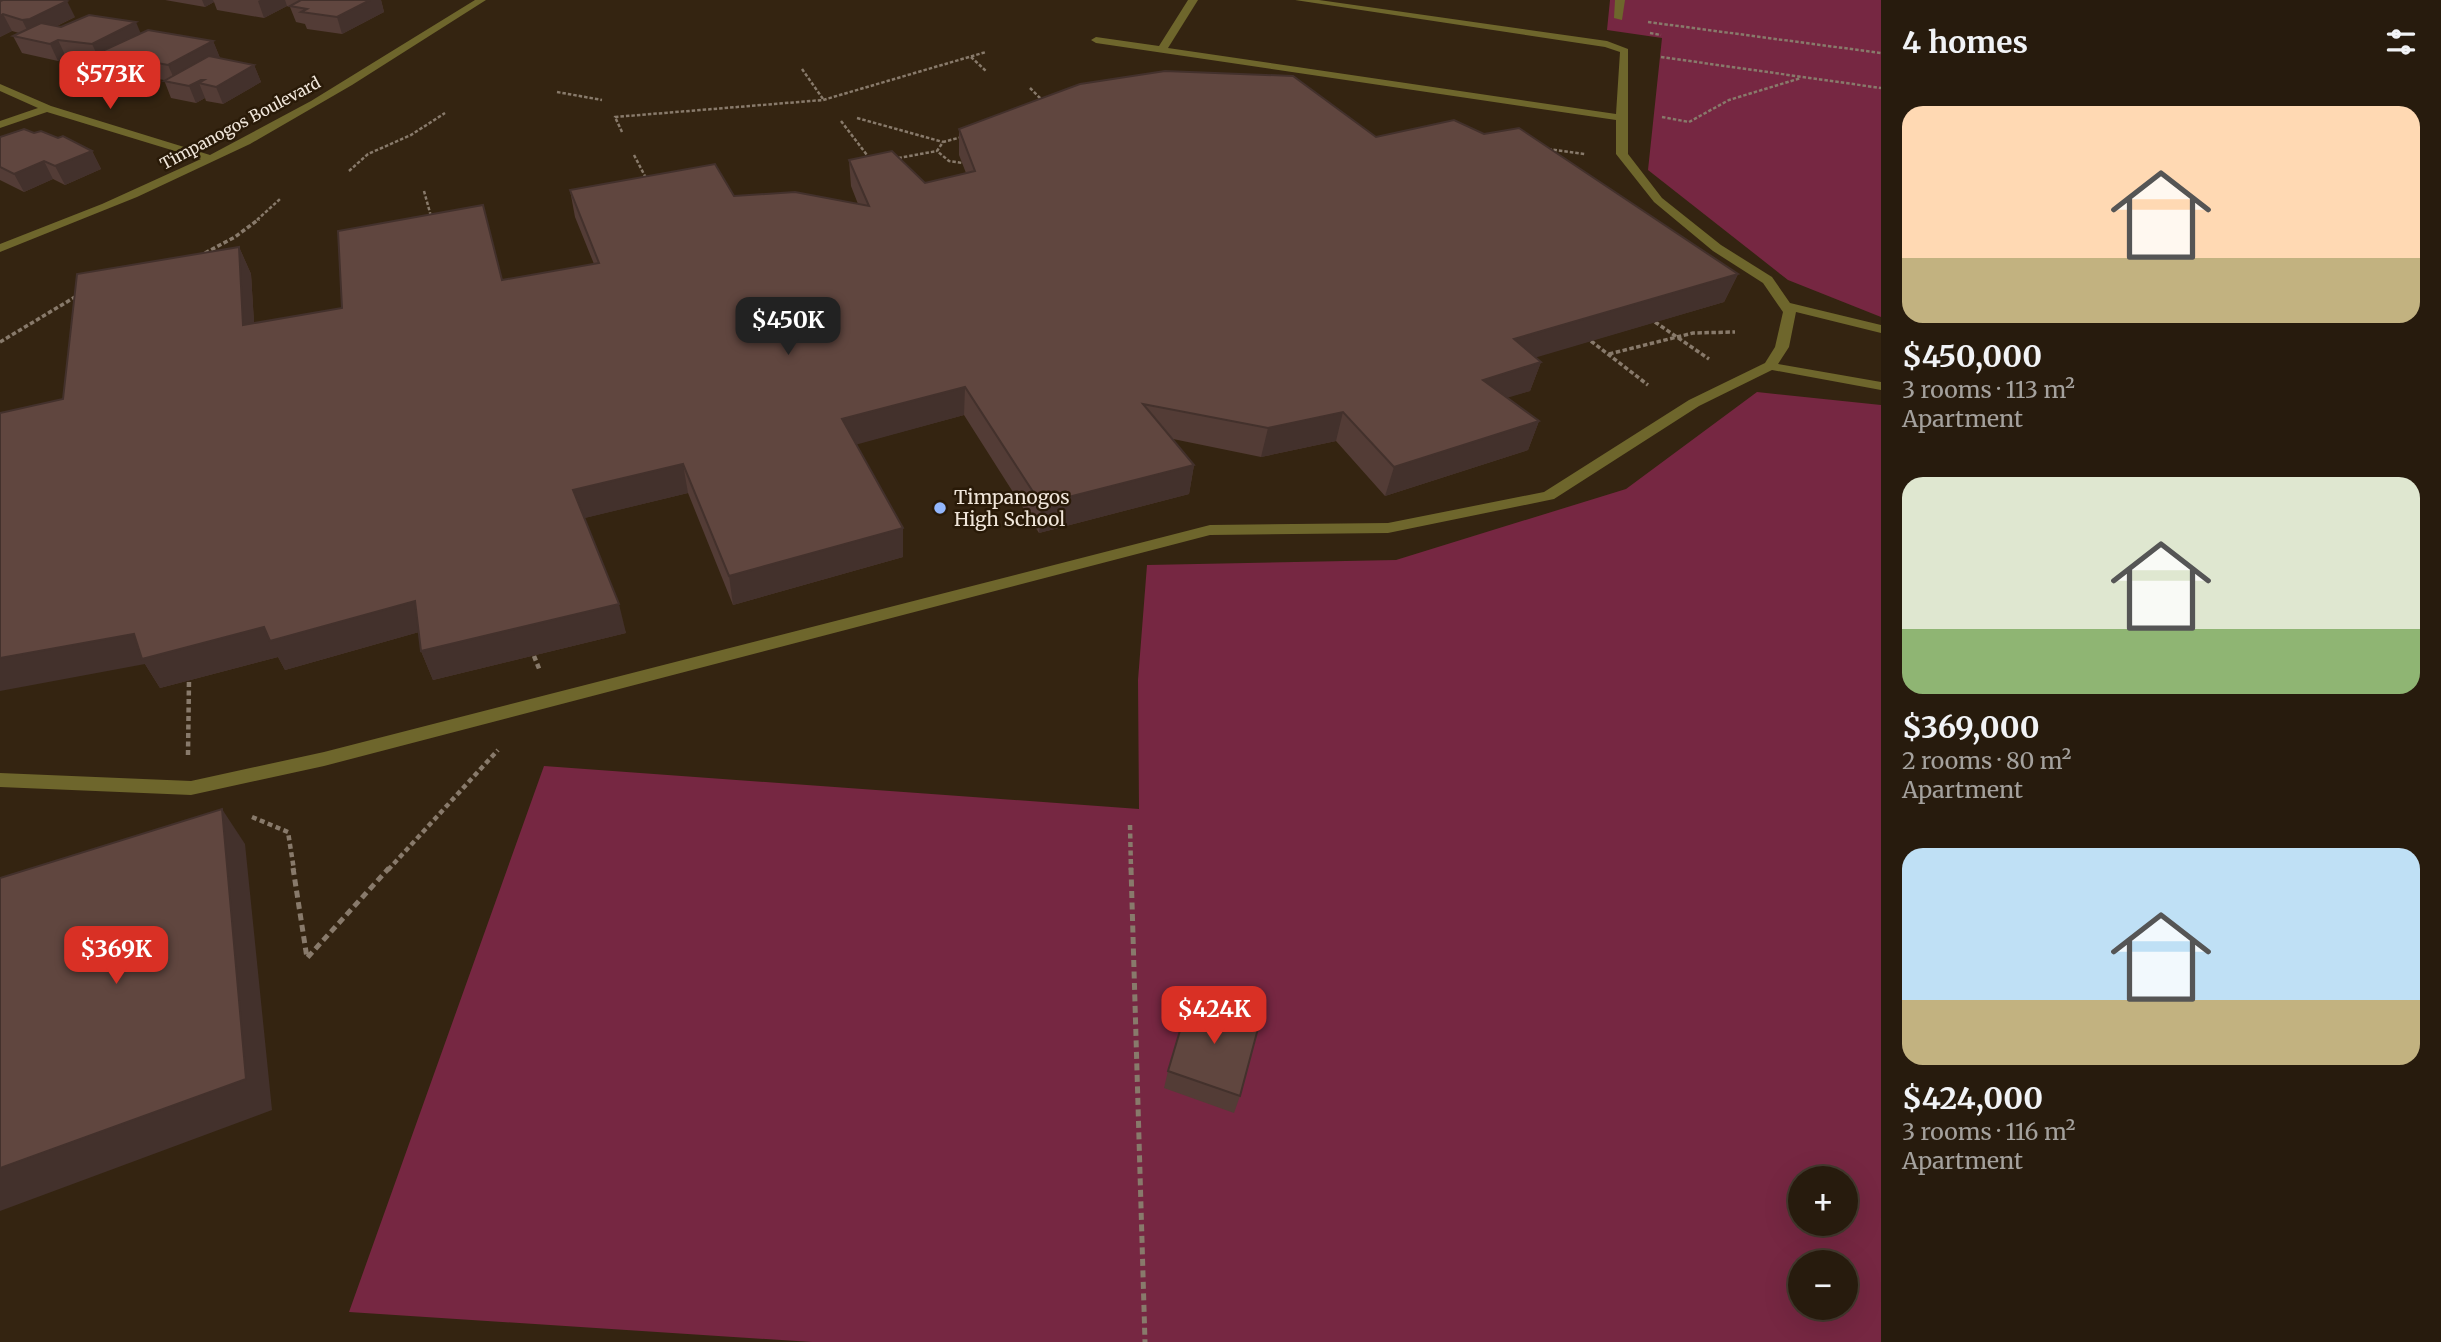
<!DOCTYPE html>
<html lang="en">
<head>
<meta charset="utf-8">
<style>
  body { margin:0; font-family:Merriweather,serif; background:#33281b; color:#f1f3f6; height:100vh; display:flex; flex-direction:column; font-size:26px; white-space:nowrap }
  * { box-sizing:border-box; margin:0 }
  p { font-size:23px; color:#a4a19d }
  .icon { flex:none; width:38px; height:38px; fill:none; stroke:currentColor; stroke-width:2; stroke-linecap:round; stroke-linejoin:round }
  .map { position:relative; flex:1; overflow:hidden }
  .details { display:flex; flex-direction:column; background:#271b0d; width:560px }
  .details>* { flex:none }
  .controls { position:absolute; left:1788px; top:1166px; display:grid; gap:14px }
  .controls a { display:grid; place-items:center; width:70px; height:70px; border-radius:50%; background:#271b0d; box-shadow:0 7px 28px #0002,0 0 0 2px #43392e; font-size:35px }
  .price { position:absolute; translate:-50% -60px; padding:0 16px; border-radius:14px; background:#d93025; color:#fff; font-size:23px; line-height:46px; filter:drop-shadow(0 2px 4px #0008) }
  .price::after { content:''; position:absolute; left:50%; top:42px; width:21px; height:16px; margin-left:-10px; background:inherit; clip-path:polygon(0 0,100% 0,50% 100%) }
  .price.on { background:#222; color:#fff }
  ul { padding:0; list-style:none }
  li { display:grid; align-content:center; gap:14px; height:371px; padding:0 21px }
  li span { display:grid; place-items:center; height:217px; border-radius:21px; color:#555 }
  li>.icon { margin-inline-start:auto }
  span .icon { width:126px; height:126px; fill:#fffc; stroke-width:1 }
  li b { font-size:30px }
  h2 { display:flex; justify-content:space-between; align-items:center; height:84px; padding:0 21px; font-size:30px }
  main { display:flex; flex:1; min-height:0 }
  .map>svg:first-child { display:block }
  .green { fill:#762742; fill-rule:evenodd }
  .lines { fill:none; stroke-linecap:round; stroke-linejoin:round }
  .path-far3 { stroke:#887a6b; stroke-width:2.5; stroke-dasharray:3.5 2; stroke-linecap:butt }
  .path-far2 { stroke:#887a6b; stroke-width:3.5; stroke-dasharray:4.5 2.5; stroke-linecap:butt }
  .path-far1 { stroke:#887a6b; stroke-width:4.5; stroke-dasharray:5 3.5; stroke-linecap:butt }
  .path { stroke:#887a6b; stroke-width:5; stroke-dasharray:7 4.5; stroke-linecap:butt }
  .minor { fill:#6e662c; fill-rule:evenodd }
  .wall { fill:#533c36 }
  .shaded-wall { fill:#43312c }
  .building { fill:#60463f; stroke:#43312c; stroke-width:2 }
  .poi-dot { fill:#93b7fd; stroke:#291a08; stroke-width:2.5 }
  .labels { text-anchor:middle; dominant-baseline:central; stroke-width:5; stroke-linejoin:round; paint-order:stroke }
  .far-street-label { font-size:16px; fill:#f0e6da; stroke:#291a08 }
  .poi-label { font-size:19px; fill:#f0e6da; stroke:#291a08; text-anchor:start }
</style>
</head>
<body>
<main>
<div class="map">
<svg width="1881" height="1342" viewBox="0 0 1881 1342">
  <rect width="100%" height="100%" fill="#342411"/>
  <!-- green -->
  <g class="green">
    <path d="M1610,0H1881V317L1788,280L1648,170L1662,38L1607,30Z"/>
    <path d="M1757,392L1881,405V1342H812L349,1312L544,766L1139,809L1138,680L1147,565L1396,560L1626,489ZM1801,1178H1846V1223H1801ZM1801,1262H1846V1307H1801Z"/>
  </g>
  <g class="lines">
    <!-- path-far3 -->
    <g class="path-far3">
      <path d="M1648,22L1881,53"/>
      <path d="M1650,33L1661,35"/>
      <path d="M971,57L987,72"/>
      <path d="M1661,57L1881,88"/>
      <path d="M802,69L823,99"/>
      <path d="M1030,88L1044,102"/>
      <path d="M557,92L602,100"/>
      <path d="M1662,117L1689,122L1729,100L1801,78"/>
      <path d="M857,118L943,142"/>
      <path d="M841,121L870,159"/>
      <path d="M622,132L615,117L823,100L986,52"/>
      <path d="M962,137L943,142L937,151L949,161L962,163"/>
      <path d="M1548,149L1585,154"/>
      <path d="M634,155L647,180"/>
      <path d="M893,159L937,151"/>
      <path d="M349,171L368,154L411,135L445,113"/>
      <path d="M424,191L432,220"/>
      <path d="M257,220L280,199"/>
    </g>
    <!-- path-far2 -->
    <g class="path-far2">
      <path d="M205,253L235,237L259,219"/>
      <path d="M1655,322L1709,359"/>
      <path d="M1591,341L1648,385"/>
      <path d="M0,342L80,294"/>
      <path d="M1609,354L1693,333L1735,332"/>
    </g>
    <!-- path-far1 -->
    <g class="path-far1">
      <path d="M534,656L540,671"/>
      <path d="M188,755L189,680"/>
      <path d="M252,817L288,832L294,870"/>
      <path d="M1130,825L1131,870"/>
      <path d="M388,870L498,750"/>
    </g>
    <!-- path -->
    <g class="path">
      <path d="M293,868L307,958L389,868"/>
      <path d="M1131,868L1145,1342"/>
    </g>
    <!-- minor -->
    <g class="minor">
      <path d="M475,0H486L352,85L250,144L137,197L0,252V244L102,204L201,159L47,112L0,128V121L38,108L0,91V84L51,106L210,155L311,101Z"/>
      <path d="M1188,0H1198L1168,48L1616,114L1620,52L1605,47L1295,0H1319L1607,41L1628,49V154L1662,198L1721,245L1772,277L1790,303L1881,325V333L1796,312L1789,347L1778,364L1881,382V390L1772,370L1699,406L1554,499L1388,533L1210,535L324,766L191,795L0,787V773L191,781L324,752L1210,525L1388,523L1544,492L1689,400L1765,363L1775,347L1783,312L1763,283L1713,251L1654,202L1616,154V120L1096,43L1091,40L1096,37L1159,46Z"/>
      <path d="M1615,0H1625L1622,20L1614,18Z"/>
    </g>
  </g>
  <!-- wall -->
  <g class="wall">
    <path d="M165,0H381L384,12L342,34L307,29L305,24L296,22L290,7L287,6L264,18L217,10L214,2L205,7Z"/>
    <path d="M0,1L75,17L57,26L141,33L213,41L220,58L254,65L261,82L223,104L206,101L205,98L196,103L171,98L164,80L137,75L126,81L95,75L88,59L66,57L58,61L22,53L13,36L19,33L12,31L0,37Z"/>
    <path d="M959,129L1376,137L1738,274L1724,302L1535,357L1541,362L1530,391L1507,397L1539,421L1528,450L1385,496L1336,441L1261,457L1173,439L1194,465L1189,494L1039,533L964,415L856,444L903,528V557L733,605L688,493L584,518L626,633L433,680L421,651L419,632L285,670L278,657L160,688L145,664L63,399L239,247L251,274L254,323L594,264L575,217L570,190L734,196L858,204L851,186L849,160L925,183L966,173L959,155Z"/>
    <path d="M0,137L58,138L92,151L101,169L65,185L53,179L24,192L0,180Z"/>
    <path d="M1168,1071L1240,1096L1234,1113L1164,1088Z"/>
  </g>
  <!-- shaded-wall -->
  <g class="shaded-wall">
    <path d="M202,0H213L214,2L205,7Z"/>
    <path d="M260,0H285L287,6L264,18L258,1Z"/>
    <path d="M370,0H381L384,12L342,34L337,17Z"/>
    <path d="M67,1L75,17L38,35L30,36L22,20Z"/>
    <path d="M3,14L12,31L0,37V16Z"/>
    <path d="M136,22L143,39L100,61L92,44Z"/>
    <path d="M58,40L66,57L58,61L50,44Z"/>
    <path d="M213,41L220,58L176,83L168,65Z"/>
    <path d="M130,58L137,75L126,81L118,64Z"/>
    <path d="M254,65L261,82L223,104L216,87Z"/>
    <path d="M201,80L202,84L199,83L205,98L196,103L189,86Z"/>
    <path d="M92,151L101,169L65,185L55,166Z"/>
    <path d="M44,161L53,179L24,192L14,174Z"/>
    <path d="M239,247L251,274L256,353L243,325Z"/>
    <path d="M1738,274L1724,302L1504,367L1514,339Z"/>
    <path d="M1541,362L1530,391L1473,408L1483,380Z"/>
    <path d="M965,387L964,415L844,448L842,419Z"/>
    <path d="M1343,412L1336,441L1261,457L1268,428Z"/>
    <path d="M1539,421L1528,450L1385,496L1394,467Z"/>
    <path d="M683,464L688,493L581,519L573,490Z"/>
    <path d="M1194,465L1189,494L1039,533L1041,504Z"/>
    <path d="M903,528V557L733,605L729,576Z"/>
    <path d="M415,601L426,630L285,670L278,657L160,688L145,664L0,691V658L134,634L264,627Z"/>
    <path d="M619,604L626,633L433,680L421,651Z"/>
    <path d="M222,809L245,844L272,1110L0,1211V1168Z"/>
  </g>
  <!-- building -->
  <g class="building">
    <path d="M3,0H63L67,1L30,19L22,20L3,14L0,16V1Z"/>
    <path d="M301,0H370L337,17L301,12L307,9L290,6Z"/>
    <path d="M89,15L136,22L92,44L58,40L50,44L13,36L41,23L61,27Z"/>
    <path d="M148,30L213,41L168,65L130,58L118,64L87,58Z"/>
    <path d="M209,56L254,65L216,87L199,83L204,80H201L189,86L164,81Z"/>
    <path d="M1165,71L1293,76L1376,137L1454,120L1484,134L1519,128L1738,274L1514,339L1541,362L1483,380L1539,421L1394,467L1343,412L1268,428L1143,404L1194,465L1041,504L965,387L842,419L903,528L729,576L683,464L573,490L619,604L421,651L415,601L270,641L264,627L142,659L134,634L0,658V413L63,399L77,274L239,247L243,325L342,308L338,231L483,205L502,280L599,263L570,190L715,164L734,196L795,192L869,206L849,160L892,151L925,183L975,171L959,129L1080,84Z"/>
    <path d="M24,129L34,133L41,131L58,138L63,136L92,151L55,166L44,161L14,174L0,167V137Z"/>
    <path d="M222,809L246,1079L0,1168V878Z"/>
    <path d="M1190,997L1260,1021L1240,1096L1168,1071Z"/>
  </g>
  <!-- markers -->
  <circle class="poi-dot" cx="940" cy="508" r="7"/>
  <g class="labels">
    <!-- far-street labels -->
    <g class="far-street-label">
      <text transform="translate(240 123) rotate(-28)">Timpanogos Boulevard</text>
    </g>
    <!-- poi labels -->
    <g class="poi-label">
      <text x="954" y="497">Timpanogos<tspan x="954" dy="22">High School</tspan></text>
    </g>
  </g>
</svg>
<div class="controls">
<a>+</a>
<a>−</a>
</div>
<b class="price" style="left:110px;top:111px">$573K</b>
<b class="price on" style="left:788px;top:357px">$450K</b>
<b class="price" style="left:116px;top:986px">$369K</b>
<b class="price" style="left:1214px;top:1046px">$424K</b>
</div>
<section class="details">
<h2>4 homes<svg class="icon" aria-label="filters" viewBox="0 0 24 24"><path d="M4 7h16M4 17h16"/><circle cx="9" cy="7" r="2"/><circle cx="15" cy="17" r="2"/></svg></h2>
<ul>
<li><span style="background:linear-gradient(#ffd9b3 70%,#c2b280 0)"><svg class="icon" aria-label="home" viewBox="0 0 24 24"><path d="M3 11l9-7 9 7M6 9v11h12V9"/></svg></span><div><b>$450,000</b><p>3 rooms · 113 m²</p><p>Apartment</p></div></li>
<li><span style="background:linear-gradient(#dfe7d0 70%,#8fb573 0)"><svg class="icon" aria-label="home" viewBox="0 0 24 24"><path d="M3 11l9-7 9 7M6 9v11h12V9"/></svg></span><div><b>$369,000</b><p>2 rooms · 80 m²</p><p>Apartment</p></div></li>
<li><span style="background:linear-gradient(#bfe0f5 70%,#c2b280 0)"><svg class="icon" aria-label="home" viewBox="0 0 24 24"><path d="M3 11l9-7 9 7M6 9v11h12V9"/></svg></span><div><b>$424,000</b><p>3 rooms · 116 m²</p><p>Apartment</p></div></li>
</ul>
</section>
</main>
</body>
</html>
